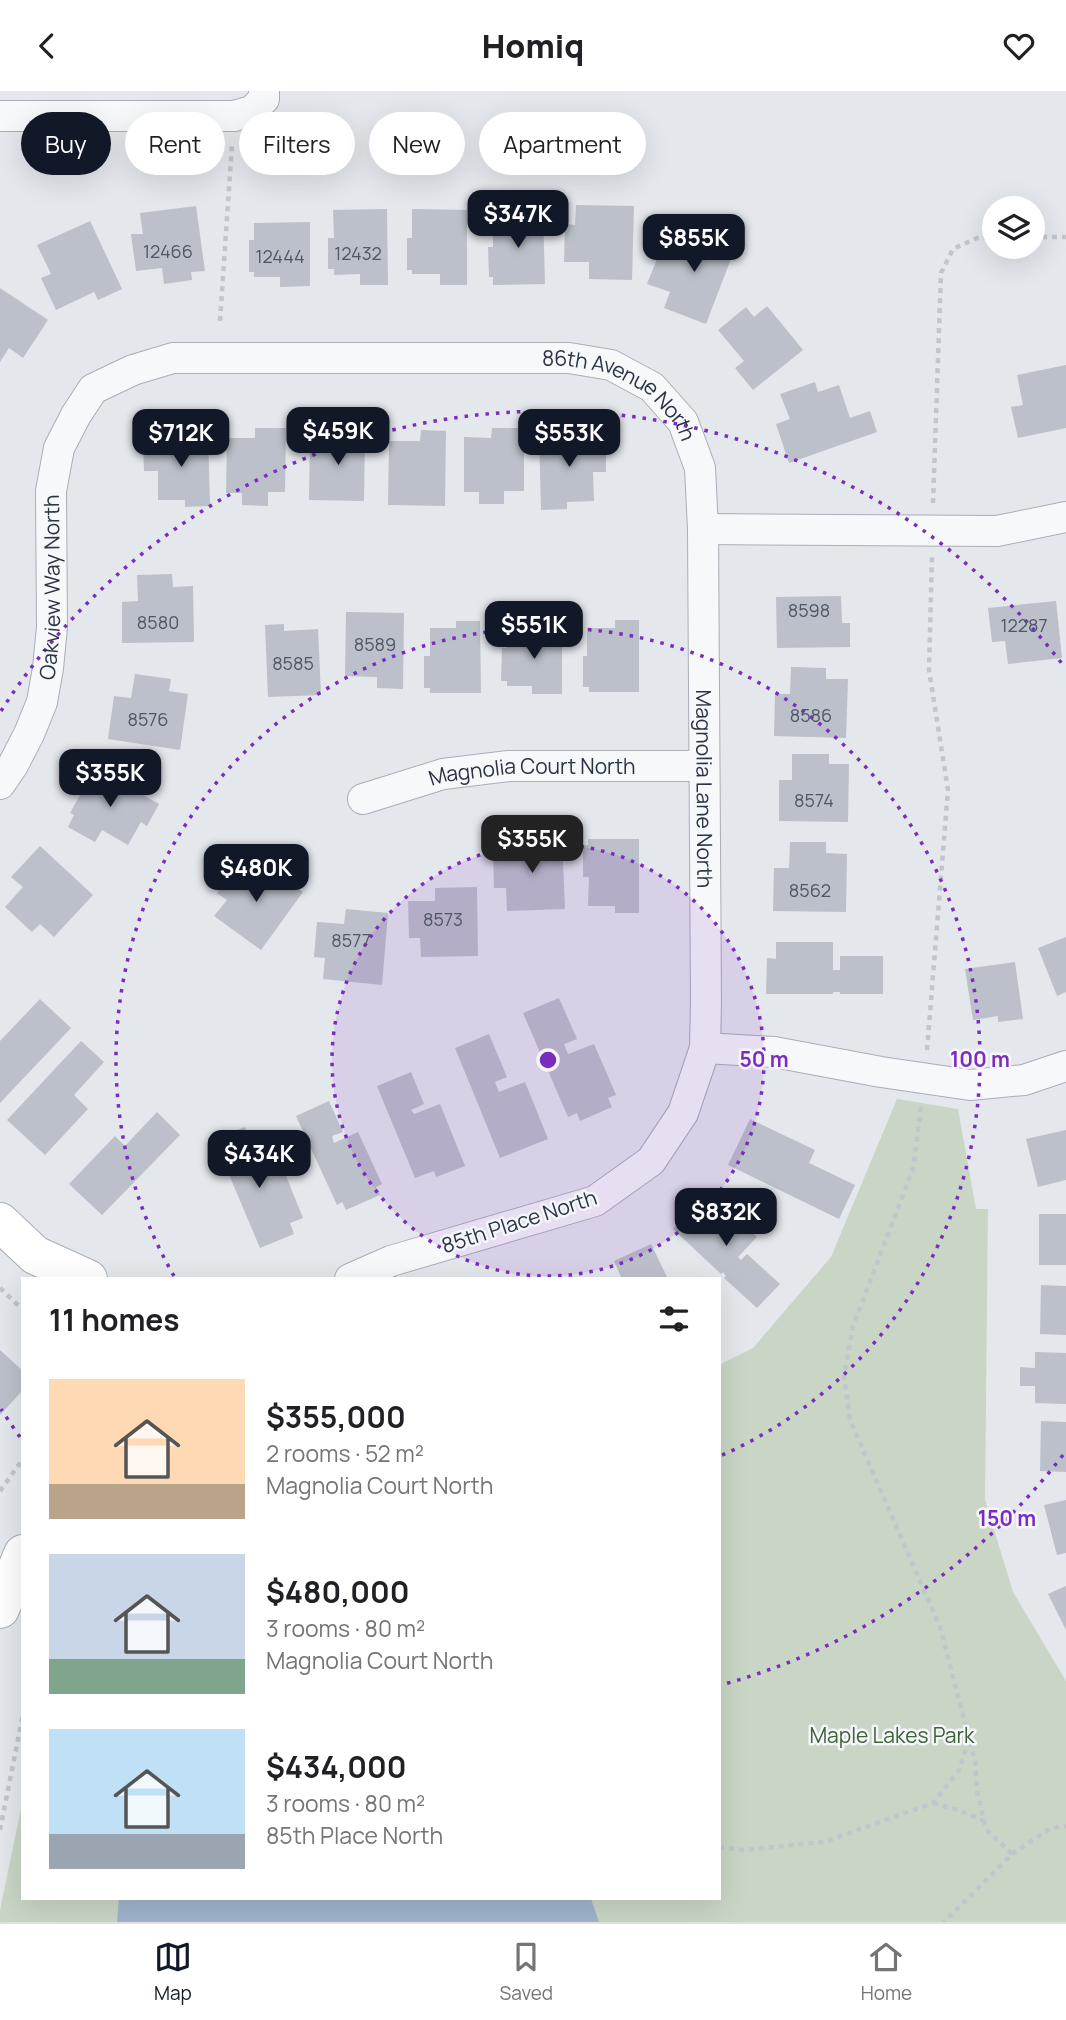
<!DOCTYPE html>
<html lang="en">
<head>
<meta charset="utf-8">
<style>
  body { margin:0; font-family:Manrope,sans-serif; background:#f2f2f2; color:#202124; height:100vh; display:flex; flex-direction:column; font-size:26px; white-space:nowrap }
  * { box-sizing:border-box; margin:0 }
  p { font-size:23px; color:#757577 }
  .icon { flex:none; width:38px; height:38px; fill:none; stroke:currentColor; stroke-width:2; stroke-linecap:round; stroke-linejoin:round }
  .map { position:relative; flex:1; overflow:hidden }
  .panel { position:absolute; left:21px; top:1186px; width:700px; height:623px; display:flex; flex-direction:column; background:#fff; border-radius:0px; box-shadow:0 7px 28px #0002 }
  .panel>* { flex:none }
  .guide { position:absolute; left:21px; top:21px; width:700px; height:63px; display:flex; gap:14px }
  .buttons { position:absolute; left:982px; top:105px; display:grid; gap:14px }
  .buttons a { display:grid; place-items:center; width:63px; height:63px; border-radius:50%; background:#fff; box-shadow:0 7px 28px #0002; font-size:35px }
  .price { position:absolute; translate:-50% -60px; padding:0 16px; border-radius:14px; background:#111827; color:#fff; font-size:23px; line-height:46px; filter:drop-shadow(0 2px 4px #0008) }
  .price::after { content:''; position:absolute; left:50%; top:42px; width:21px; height:16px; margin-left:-10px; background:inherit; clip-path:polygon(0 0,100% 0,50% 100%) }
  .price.active { background:#222; color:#fff }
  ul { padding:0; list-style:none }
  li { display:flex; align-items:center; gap:21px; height:175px; padding:0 28px }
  li span { display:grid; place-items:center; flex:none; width:196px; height:140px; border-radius:0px; color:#555 }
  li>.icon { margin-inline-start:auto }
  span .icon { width:84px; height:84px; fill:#fffc; stroke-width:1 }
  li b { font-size:30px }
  h2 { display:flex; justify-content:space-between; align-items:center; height:84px; padding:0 28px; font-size:30px }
  .pill { padding:0 24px; border-radius:32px; background:#fff; box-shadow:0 7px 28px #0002; font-size:24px; line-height:63px }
  .pill.active { background:#111827; color:#fff }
  header { display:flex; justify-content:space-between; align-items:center; height:91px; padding:0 28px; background:#fff; font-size:32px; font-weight:800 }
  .tabs { display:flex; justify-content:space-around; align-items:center; height:98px; border-top:2px solid #e0e0e0; background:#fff; font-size:19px; color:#757577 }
  .tabs a { display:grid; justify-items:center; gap:4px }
  .tabs .active { color:#111827 }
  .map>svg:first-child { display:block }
  .green { fill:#c9d6c5 }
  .water { fill:#9fb4cc }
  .building { fill:#bbc0ca }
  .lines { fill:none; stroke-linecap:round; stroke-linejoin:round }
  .street-casing { stroke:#a9aeb7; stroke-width:32 }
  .secondary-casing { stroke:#a9aeb7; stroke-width:40 }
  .path { stroke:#c2c5cb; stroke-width:4.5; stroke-dasharray:5 5; stroke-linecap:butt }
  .street { stroke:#f7f8fa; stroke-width:30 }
  .secondary { stroke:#fff; stroke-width:38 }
  .ring { fill:none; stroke:#7b2cbf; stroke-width:3.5; stroke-dasharray:3.5 7 }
  .labels { text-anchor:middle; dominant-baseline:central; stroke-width:5; stroke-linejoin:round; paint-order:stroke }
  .number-label { font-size:18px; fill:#4f5766 }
  .street-label { font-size:21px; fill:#2b3445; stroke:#f4f6f9 }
  .park-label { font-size:21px; fill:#3f6138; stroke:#f4f6f9 }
  .centre { fill:#7b2cbf; stroke:#f4f6f9; stroke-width:3.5 }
  .ring-label { font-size:21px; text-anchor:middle; font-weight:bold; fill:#7b2cbf; stroke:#f4f6f9; stroke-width:5; stroke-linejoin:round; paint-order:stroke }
</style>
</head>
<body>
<header><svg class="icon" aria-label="back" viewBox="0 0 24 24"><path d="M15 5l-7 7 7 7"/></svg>Homiq<svg class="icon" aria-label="heart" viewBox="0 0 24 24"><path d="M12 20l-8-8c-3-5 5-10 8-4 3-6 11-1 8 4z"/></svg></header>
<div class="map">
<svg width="1066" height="1831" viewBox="0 0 1066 1831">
  <rect width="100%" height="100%" fill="#e4e7ec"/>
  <!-- green -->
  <path class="green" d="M897,1008L958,1018L976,1118H988L985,1409L1013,1501L1066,1590V1831H0V1819L23,1708V1808H719V1274L753,1257L831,1166Z"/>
  <!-- water -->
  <path class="water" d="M119,1808H591L599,1831H117Z"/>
  <!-- building -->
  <g class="building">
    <path d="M576,114L634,115L632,189L589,188V171H564L565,133L575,134Z"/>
    <path d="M196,115L205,180L191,181L192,189L164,193L162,177L136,180L131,143H143L140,122Z"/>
    <path d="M387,118L388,194H360V183L334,184V178H328V147H334L333,119Z"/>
    <path d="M412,118L467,119V194H440V183H412V179H407V147H412Z"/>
    <path d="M543,120L545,193L493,194V186H489L488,156H493V128H508V121Z"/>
    <path d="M90,130L122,198L98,209L94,201L56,219L41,187L51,183L37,154Z"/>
    <path d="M310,131V195L280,196V186H254V181H249V149H254V132Z"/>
    <path d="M717,139L739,147L706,233L664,217L670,201L647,193L661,158L672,163L679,144L710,156Z"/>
    <path d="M0,197L48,229L23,267L9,257L0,271Z"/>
    <path d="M767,215L803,259L753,299L735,277L744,270L718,239L746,216L754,226Z"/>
    <path d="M1066,274V337L1018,347L1011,316L1023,314L1017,284Z"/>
    <path d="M815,291L818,301L839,294L850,327L870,320L877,341L789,372L776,333L790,328L780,303Z"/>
    <path d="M255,337H286L285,401H268V415L242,414V402H226L227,347H255Z"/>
    <path d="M492,337H524V400H504V413H479V401H464V346L491,347Z"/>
    <path d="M421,339L446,340L445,415L388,414L389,350H420Z"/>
    <path d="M335,340H365L364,410L309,409L310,344L335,345Z"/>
    <path d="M208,342L210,415L185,416V409H158V380H144L143,350H181V343Z"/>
    <path d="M570,343V348L606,347V381H593L594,410L567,411V418L541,419L539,344Z"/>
    <path d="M172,483L173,496L193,495L194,551L122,552V511L138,510L137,484Z"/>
    <path d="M841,505L842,532H850V556L777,557L776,506Z"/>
    <path d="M1056,510L1062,567L1008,573L1005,550L992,551L988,517Z"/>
    <path d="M346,521L404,522L403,598L377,597V586L345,585Z"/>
    <path d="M615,529H639V601H589V596H583V565H587V537H615Z"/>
    <path d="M456,530H480L481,602H430V597H424V565H430V537H456Z"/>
    <path d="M284,533V540L318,538L321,604L268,606L265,534Z"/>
    <path d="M507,539H562V603H532V595H507V590H501L502,557H506Z"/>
    <path d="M791,576L826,577V588H848L846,647L774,645L775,603H790Z"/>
    <path d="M135,583L171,588L169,600L188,603L180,659L108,648L114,605L131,607Z"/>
    <path d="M792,663H829V673H849L848,731L779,730V689H792Z"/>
    <path d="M95,677L159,713L147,735L141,731L128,754L102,739L95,751L68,736L74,724L70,722Z"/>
    <path d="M562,746L565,818L507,820L506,797H494L493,763L520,762V748Z"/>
    <path d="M588,748H639V822H615V815H588L589,786H583V754H588Z"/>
    <path d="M790,751H826V762L847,763L846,821L773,820L774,777H789Z"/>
    <path d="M40,755L93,804L54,846L40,833L32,841L5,816L23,796L11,786Z"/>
    <path d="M238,773L259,789L268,776L303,801L261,859L214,825L227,809L217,802Z"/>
    <path d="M477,796L478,865L421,866L420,847H409L408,810H435V797Z"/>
    <path d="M346,818L388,822L382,894L323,888L325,867L314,866L317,831L344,833Z"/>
    <path d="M1066,846V901L1057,905L1038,857Z"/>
    <path d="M776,851H833V879H840V865H883V903H840V901H833V903H766L767,867L776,868Z"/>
    <path d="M1015,871L1023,928L998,931V925L973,929L965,878Z"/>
    <path d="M559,907L577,948L564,953L568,963L594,953L616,1004L608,1007L612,1016L580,1030L577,1022L568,1026L523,922Z"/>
    <path d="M40,908L71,937L0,1012V950Z"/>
    <path d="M489,943L507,986L495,991L499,1001L525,991L548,1048L500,1067L455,957Z"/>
    <path d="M81,950L104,971L74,1004L88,1018L45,1064L7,1029Z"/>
    <path d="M411,981L424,1013L411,1019L414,1023L440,1013L465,1075L436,1086L434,1080L415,1087L377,995Z"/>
    <path d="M329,1010L343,1041L332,1045L334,1052L358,1041L382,1093L376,1096L380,1104L346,1119L342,1111L337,1114L296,1025Z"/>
    <path d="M157,1021L180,1044L102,1124L69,1093L115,1045L125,1055Z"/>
    <path d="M750,1028L815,1059L809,1072L855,1094L839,1128L728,1074Z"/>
    <path d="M245,1036L262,1078L254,1081L256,1086L282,1075L303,1127L290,1132L294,1143L260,1157L214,1048Z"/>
    <path d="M1066,1039V1089L1038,1096L1026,1048Z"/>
    <path d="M708,1101L757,1146L738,1166L741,1169L747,1163L780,1193L757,1217L724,1187L726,1185L723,1181L721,1183L673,1138Z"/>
    <rect x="1039" y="1123" width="27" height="51"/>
    <path d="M651,1153L668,1188H622L614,1170Z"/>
    <path d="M1041,1194L1066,1195V1244L1040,1243Z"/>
    <path d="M0,1259L23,1280V1299L0,1324Z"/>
    <path d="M1035,1261L1066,1262V1313L1035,1312V1295H1020V1276L1035,1277Z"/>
    <path d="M1041,1330L1066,1331V1381L1040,1380Z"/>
    <path d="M1066,1409V1462L1057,1464L1044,1414Z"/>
    <path d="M1066,1495V1539L1048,1503Z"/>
  </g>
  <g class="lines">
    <!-- street casing -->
    <g class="street-casing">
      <g id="street">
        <path d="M0,25H234L252,20L264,8V0"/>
        <path d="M703,438L997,440L1066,426"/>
        <path id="s1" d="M0,693L13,674L29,643L42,611L48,577L52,536L51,400L59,357L76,324L93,298L133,279L173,267H569L611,274L652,296L683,331L700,377L703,438L706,911L705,957L683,1022L651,1070L595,1110L391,1170L350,1188"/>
        <path id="s2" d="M363,708L443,683L509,675H704"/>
        <path d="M705,957L774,961L881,981L970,994L1024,989L1066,975"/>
      </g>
    </g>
    <!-- secondary casing -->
    <g class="secondary-casing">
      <g id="secondary">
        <path d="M0,1131L35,1164L88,1188"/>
        <path d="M0,1518L23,1463"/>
      </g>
    </g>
    <!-- path -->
    <g class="path">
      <path d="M1032,146H1066"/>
      <path d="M220,230L232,53"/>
      <path d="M933,412L941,182L953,158L977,147H994"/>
      <path d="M927,959L948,699L929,579L932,466"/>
      <path d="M921,1016L913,1078L853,1235L844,1285L850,1329L940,1536L975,1670L977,1700L986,1738L1012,1763L944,1831"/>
      <path d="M0,1197L23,1219"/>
      <path d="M0,1400L23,1368"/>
      <path d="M933,1712L961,1720L984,1730"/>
      <path d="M0,1739L23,1623"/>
      <path d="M719,1756L744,1759L824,1751L933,1712L959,1679L968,1652"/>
      <path d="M1012,1763L1051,1737L1066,1735"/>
    </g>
    <!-- street -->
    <use href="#street" class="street"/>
    <!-- secondary -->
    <use href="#secondary" class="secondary"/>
  </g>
  <!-- distance rings -->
  <circle cx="548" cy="969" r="216" fill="#7b2cbf" fill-opacity=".12"/>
  <g class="ring">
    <circle cx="548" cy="969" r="216"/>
    <path d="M174 1185A432 432 0 1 1 720 1365"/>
    <path d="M1063 1364A649 649 0 0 1 721 1594M20 1346A649 649 0 0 1 1 1318M1 620A649 649 0 0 1 1063 574"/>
  </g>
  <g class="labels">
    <!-- number labels -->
    <g class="number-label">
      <text x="168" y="160">12466</text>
      <text x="358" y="162">12432</text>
      <text x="280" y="165">12444</text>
      <text x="809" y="519">8598</text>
      <text x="158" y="531">8580</text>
      <text x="1024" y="534">12287</text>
      <text x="375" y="553">8589</text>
      <text x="293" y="572">8585</text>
      <text x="811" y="624">8586</text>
      <text x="148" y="628">8576</text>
      <text x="814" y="709">8574</text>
      <text x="810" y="799">8562</text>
      <text x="443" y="828">8573</text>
      <text x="351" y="849">8577</text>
    </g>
    <!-- street labels -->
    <g class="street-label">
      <text stroke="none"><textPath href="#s1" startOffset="962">86th Avenue North</textPath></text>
      <text stroke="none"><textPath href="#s1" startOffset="208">Oakview Way North</textPath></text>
      <text stroke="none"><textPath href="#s2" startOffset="173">Magnolia Court North</textPath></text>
      <text stroke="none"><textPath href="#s1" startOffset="1404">Magnolia Lane North</textPath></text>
      <text transform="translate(519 1130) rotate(-18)">85th Place North</text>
    </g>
    <!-- park labels -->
    <g class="park-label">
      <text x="892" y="1644">Maple Lakes Park</text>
    </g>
  </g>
  <circle cx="548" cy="969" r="10" class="centre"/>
  <g class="ring-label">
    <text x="764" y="976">50 m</text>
    <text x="980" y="976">100 m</text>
    <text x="1007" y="1435">150 m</text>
  </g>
</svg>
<div class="buttons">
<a><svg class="icon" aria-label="layers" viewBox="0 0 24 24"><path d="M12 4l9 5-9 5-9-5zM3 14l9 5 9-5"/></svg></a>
</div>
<b class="price" style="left:518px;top:159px">$347K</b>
<b class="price" style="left:694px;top:183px">$855K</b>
<b class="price" style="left:338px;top:376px">$459K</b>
<b class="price" style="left:181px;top:378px">$712K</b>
<b class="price" style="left:569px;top:378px">$553K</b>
<b class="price" style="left:534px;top:570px">$551K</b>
<b class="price" style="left:110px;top:718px">$355K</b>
<b class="price active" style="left:532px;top:784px">$355K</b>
<b class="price" style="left:256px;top:813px">$480K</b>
<b class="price" style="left:259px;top:1099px">$434K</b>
<b class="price" style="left:726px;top:1157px">$832K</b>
<div class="guide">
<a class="pill active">Buy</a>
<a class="pill">Rent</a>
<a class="pill">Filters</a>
<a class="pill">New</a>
<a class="pill">Apartment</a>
</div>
<section class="panel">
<h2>11 homes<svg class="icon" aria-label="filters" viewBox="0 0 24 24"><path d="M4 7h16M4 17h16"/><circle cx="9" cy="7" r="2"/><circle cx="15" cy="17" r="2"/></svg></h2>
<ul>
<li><span style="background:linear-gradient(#ffd9b3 75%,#b9a48a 0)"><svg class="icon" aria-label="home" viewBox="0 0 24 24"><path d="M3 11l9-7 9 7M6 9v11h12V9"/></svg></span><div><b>$355,000</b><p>2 rooms · 52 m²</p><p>Magnolia Court North</p></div></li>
<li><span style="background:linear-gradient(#c9d6e8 75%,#7fa58c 0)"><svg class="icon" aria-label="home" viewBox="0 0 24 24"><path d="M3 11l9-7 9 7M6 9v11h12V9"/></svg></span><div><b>$480,000</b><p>3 rooms · 80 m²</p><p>Magnolia Court North</p></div></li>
<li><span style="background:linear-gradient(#bfe0f5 75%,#9aa5b1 0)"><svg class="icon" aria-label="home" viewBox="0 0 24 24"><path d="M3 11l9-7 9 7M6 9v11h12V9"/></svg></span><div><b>$434,000</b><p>3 rooms · 80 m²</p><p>85th Place North</p></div></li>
</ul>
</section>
</div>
<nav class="tabs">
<a class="active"><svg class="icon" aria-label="map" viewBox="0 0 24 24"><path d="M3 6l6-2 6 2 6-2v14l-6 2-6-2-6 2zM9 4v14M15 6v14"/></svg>Map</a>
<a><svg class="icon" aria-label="saved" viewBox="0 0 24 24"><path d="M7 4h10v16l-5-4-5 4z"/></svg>Saved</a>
<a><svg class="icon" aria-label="home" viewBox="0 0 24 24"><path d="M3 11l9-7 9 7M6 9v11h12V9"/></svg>Home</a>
</nav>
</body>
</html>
